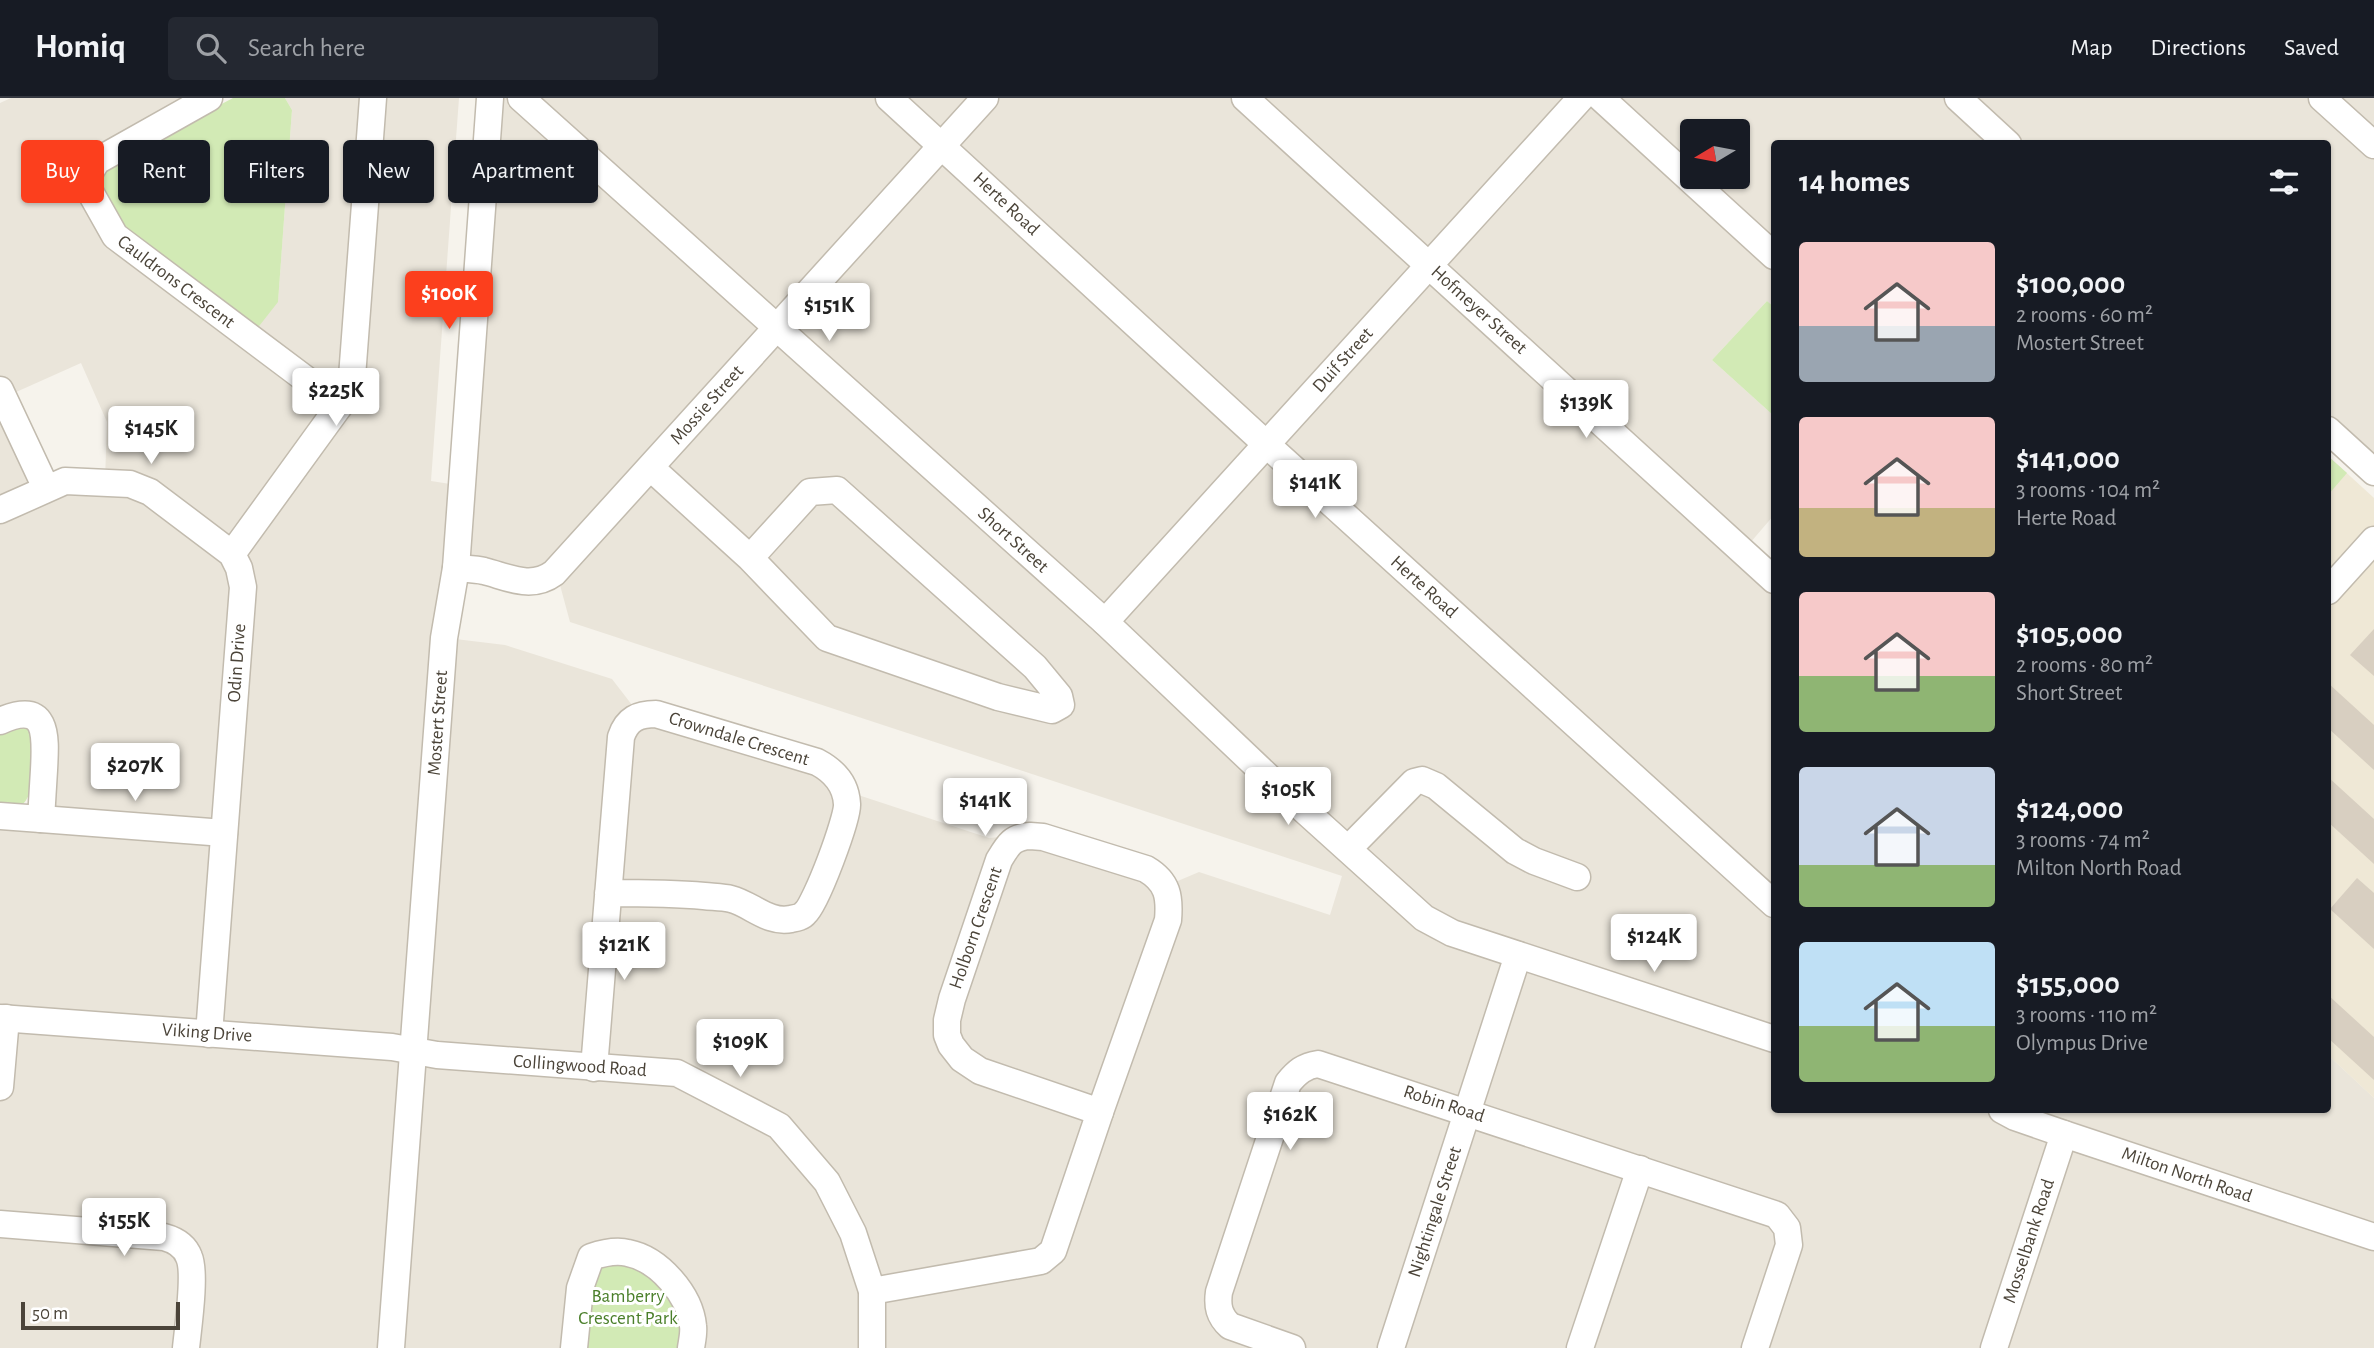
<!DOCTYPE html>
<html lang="en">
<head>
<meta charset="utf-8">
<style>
  body { margin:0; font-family:"Alegreya Sans",sans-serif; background:#242831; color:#f1f3f6; height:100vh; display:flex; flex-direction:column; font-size:26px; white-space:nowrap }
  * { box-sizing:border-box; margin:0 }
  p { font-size:23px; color:#9ea1a6 }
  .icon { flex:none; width:38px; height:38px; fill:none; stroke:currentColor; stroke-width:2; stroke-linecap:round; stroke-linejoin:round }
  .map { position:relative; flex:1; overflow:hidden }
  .sheet { position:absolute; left:1771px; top:42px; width:560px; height:973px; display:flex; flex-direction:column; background:#171b24; border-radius:7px; box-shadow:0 2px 5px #0004 }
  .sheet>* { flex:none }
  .hud { position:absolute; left:21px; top:42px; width:665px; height:63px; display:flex; gap:14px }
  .needle { width:46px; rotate:260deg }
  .tools { position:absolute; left:1680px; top:21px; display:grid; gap:14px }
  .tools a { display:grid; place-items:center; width:70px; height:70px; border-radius:7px; background:#171b24; box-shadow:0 2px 5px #0004; font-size:35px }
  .scale { position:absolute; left:21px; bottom:18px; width:159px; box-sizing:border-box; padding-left:7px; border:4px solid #4b4439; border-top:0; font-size:19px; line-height:24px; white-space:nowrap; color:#4b4439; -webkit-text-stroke:5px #fff; paint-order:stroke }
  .price { position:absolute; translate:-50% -60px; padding:0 16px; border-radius:7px; background:#fff; color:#222; font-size:23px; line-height:46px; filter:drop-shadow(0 2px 4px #0008) }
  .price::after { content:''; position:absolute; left:50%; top:42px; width:21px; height:16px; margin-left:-10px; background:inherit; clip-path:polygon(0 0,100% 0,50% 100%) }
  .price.current { background:#fc3f1d; color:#fff }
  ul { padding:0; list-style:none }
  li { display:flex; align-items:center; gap:21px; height:175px; padding:0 28px }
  li span { display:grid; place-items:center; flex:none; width:196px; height:140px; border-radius:7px; color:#555 }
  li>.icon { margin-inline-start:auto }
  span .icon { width:84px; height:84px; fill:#fffc; stroke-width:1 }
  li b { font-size:30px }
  h2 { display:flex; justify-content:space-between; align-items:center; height:84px; padding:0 28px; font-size:30px }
  .pill { padding:0 24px; border-radius:7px; background:#171b24; box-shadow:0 2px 5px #0004; font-size:24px; line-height:63px }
  .pill.current { background:#fc3f1d; color:#fff }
  header { display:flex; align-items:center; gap:42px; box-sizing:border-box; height:98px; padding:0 35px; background:#171b24; border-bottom:2px solid #363941 }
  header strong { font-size:33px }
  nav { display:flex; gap:38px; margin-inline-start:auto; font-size:24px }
  .search { width:490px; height:63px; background:#242831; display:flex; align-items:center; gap:18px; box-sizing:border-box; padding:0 24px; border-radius:7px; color:#9ea1a6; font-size:26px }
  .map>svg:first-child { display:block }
  .residential { fill:#eae5da; fill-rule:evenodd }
  .education { fill:#efe8d6 }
  .green { fill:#d2eab5 }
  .building { fill:#d8cfc1 }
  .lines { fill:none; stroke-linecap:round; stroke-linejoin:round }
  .minor-casing { stroke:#c2bbae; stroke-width:29 }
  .minor { stroke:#fff; stroke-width:26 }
  .labels { text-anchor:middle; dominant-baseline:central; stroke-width:6; stroke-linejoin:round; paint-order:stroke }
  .street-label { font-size:19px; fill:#4b4439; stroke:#fff }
  .park-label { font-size:19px; fill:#4a7f2a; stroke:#fff }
</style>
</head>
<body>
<header>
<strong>Homiq</strong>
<div class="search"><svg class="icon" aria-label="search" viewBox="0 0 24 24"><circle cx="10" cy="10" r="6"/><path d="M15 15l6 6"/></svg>Search here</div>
<nav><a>Map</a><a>Directions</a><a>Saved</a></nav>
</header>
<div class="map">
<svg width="2374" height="1250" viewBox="0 0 2374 1250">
  <rect width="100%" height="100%" fill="#f6f3ec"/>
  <!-- residential -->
  <path class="residential" d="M11,0H210L278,204L292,12L285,0H459L431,383L463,388L491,0H2374V377L2328,335V46H1774V209L1767,203L1712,262L1774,318V417L1744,452L1774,480V1012H2328V957L2374,1000V1250H0V720L42,722L0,621V5ZM1692,33H1738V79H1692ZM81,265L107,324L105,382L46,388L5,299ZM457,472L557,476L570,524L1342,778L1330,817L1199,774L1166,788L1031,736L989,740L846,693L818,663L639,616L612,581L505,547L447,540Z"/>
  <!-- education -->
  <path class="education" d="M2328,358L2374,400V1000L2328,957Z"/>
  <!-- green -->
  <g class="green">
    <path d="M233,0H285L292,12L278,204L256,232L126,136L99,83L108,66Z"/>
    <path d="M1767,203L1774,209V318L1712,262Z"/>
    <path d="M2328,358L2347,375L2328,397Z"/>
    <path d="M12,627L27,630L33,635C32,653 39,703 17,709C12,710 5,710 0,710V633Z"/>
    <path d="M604,1159L657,1177L681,1223L682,1250H584L588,1191Z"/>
  </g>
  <!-- building -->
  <g class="building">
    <path d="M2374,531V578L2350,557Z"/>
    <path d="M2328,585L2374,627V672L2328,630Z"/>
    <path d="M2328,679L2374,721V766L2328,724Z"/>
    <path d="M2357,780L2374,795V851L2330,811Z"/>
    <path d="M2328,897L2374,939V982L2328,940Z"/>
  </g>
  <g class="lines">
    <!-- minor casing -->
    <g class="minor-casing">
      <g id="minor">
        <path d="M209,0L97,63L89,76L88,90L115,138L340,307L348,293L352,279L373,0"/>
        <path d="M521,0L1105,524L1283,693L1424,820L1452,835L1774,941"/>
        <path d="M889,0L1266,346L1774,806"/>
        <path d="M1245,0L1774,482"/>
        <path d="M1601,0L1774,158"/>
        <path d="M1958,0L2008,46"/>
        <path d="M2322,0L2374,47"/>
        <path d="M0,292L46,390"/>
        <path d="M2328,332L2374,374"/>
        <path d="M651,370L750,460L810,394L837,392L1035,569L1059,598L1061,607L1052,612L998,599L827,540L750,460"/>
        <path d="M0,412L65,383L130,386L150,394L232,456L239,470L243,489L209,936"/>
        <path d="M232,456L340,307"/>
        <path d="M456,470C465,471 475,471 484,473C508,479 531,492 554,475L985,0"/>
        <path d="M2328,493L2374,442"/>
        <path d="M1105,524L1581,0"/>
        <path d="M0,623C48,602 46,636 44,672C43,688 42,705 41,721L0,718"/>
        <path d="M41,721L224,735"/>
        <path d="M1030,738L1043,739L1146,771C1168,784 1170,799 1168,822L1100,1014L980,973L962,961L951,947L947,937V922L952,901L999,762C1008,747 1012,739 1030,738Z"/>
        <path d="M1349,750L1414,684L1422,682L1436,688L1515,753L1534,763L1577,779"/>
        <path d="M0,920L392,949L437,957L677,975L779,1028L827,1084L853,1135L872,1193V1250"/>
        <path d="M594,970L621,639C627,621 638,616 656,616L817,664C834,673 846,686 847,706C848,720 816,806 805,815C802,819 796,820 791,821C769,826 751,806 731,801C723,799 713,799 704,798C672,795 640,795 608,795"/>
        <path d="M0,989L6,920"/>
        <path d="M2002,1012L2015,1019L2064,1036L2374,1139"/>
        <path d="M0,1126L164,1139C175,1142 185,1148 189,1159C196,1175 188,1230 186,1250"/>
        <path d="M872,1193L1041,1163L1053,1153L1100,1014"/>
        <path d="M391,1250L444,540L456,470L490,0"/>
        <path d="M574,1250L580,1190L591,1159C603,1155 616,1152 628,1155C659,1161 690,1197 693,1228C694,1235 692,1243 691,1250"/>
        <path d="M1292,1250L1230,1228C1219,1218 1217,1208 1219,1194L1288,985C1297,974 1304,968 1318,966L1777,1117L1787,1130L1789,1147L1755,1250"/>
        <path d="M1391,1250L1518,857"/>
        <path d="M1580,1250L1640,1071"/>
        <path d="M1994,1250L2064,1036"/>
      </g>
    </g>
    <!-- minor -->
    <use href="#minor" class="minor"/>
  </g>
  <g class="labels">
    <!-- street labels -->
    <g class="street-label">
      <text transform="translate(1006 106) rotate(43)">Herte Road</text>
      <text transform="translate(176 184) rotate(37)">Cauldrons Crescent</text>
      <text transform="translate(1479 212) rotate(42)">Hofmeyer Street</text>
      <text transform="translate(1343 262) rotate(-48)">Duif Street</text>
      <text transform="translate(707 307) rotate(-48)">Mossie Street</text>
      <text transform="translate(1013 442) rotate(42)">Short Street</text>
      <text transform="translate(1424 489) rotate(42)">Herte Road</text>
      <text transform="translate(237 565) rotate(-86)">Odin Drive</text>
      <text transform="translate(438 625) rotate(-86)">Mostert Street</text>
      <text transform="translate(739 641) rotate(17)">Crowndale Crescent</text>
      <text transform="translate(976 830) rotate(-71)">Holborn Crescent</text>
      <text transform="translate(207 935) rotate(4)">Viking Drive</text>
      <text transform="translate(580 968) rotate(4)">Collingwood Road</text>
      <text transform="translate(1444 1006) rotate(18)">Robin Road</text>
      <text transform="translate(2187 1077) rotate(19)">Milton North Road</text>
      <text transform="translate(1435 1114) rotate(-72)">Nightingale Street</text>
      <text transform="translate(2029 1143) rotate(-72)">Mosselbank Road</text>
    </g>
    <!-- park labels -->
    <g class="park-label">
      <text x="628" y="1198">Bamberry<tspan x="628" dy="22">Crescent Park</tspan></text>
    </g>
  </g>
</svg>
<div class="tools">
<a><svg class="needle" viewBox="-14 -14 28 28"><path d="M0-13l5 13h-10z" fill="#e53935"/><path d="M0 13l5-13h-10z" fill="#9ea1a6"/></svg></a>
</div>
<div class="scale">50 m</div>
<b class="price current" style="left:449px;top:233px">$100K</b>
<b class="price" style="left:829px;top:245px">$151K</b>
<b class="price" style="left:336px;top:330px">$225K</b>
<b class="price" style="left:1586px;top:342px">$139K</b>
<b class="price" style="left:151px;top:368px">$145K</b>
<b class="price" style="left:1315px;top:422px">$141K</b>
<b class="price" style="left:135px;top:705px">$207K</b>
<b class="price" style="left:1288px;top:729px">$105K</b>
<b class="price" style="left:985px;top:740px">$141K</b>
<b class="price" style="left:1654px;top:876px">$124K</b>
<b class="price" style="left:624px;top:884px">$121K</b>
<b class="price" style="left:740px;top:981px">$109K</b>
<b class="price" style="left:1290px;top:1054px">$162K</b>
<b class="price" style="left:124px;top:1160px">$155K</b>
<div class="hud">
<a class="pill current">Buy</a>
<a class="pill">Rent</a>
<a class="pill">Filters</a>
<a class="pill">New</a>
<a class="pill">Apartment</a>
</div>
<section class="sheet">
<h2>14 homes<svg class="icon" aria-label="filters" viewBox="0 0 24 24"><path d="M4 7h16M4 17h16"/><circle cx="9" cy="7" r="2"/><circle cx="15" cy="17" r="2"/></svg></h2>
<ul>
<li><span style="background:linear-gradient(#f6c9c9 60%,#9aa5b1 0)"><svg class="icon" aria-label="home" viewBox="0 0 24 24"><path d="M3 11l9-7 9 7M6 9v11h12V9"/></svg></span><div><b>$100,000</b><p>2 rooms · 60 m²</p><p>Mostert Street</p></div></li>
<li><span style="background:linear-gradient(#f6c9c9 65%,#c2b280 0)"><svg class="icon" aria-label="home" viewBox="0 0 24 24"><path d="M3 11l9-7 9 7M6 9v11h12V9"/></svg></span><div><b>$141,000</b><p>3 rooms · 104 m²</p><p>Herte Road</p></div></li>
<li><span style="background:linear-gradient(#f6c9c9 60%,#8fb573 0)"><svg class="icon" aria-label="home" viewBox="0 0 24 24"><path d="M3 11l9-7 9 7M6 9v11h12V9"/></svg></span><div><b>$105,000</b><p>2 rooms · 80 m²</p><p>Short Street</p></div></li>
<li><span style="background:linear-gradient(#c9d6e8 70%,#8fb573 0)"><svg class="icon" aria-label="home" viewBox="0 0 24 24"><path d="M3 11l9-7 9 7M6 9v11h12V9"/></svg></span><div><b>$124,000</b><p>3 rooms · 74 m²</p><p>Milton North Road</p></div></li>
<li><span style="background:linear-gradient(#bfe0f5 60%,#8fb573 0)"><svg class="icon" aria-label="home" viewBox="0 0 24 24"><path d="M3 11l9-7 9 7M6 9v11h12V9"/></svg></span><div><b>$155,000</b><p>3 rooms · 110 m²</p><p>Olympus Drive</p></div></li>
</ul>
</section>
</div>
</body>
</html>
